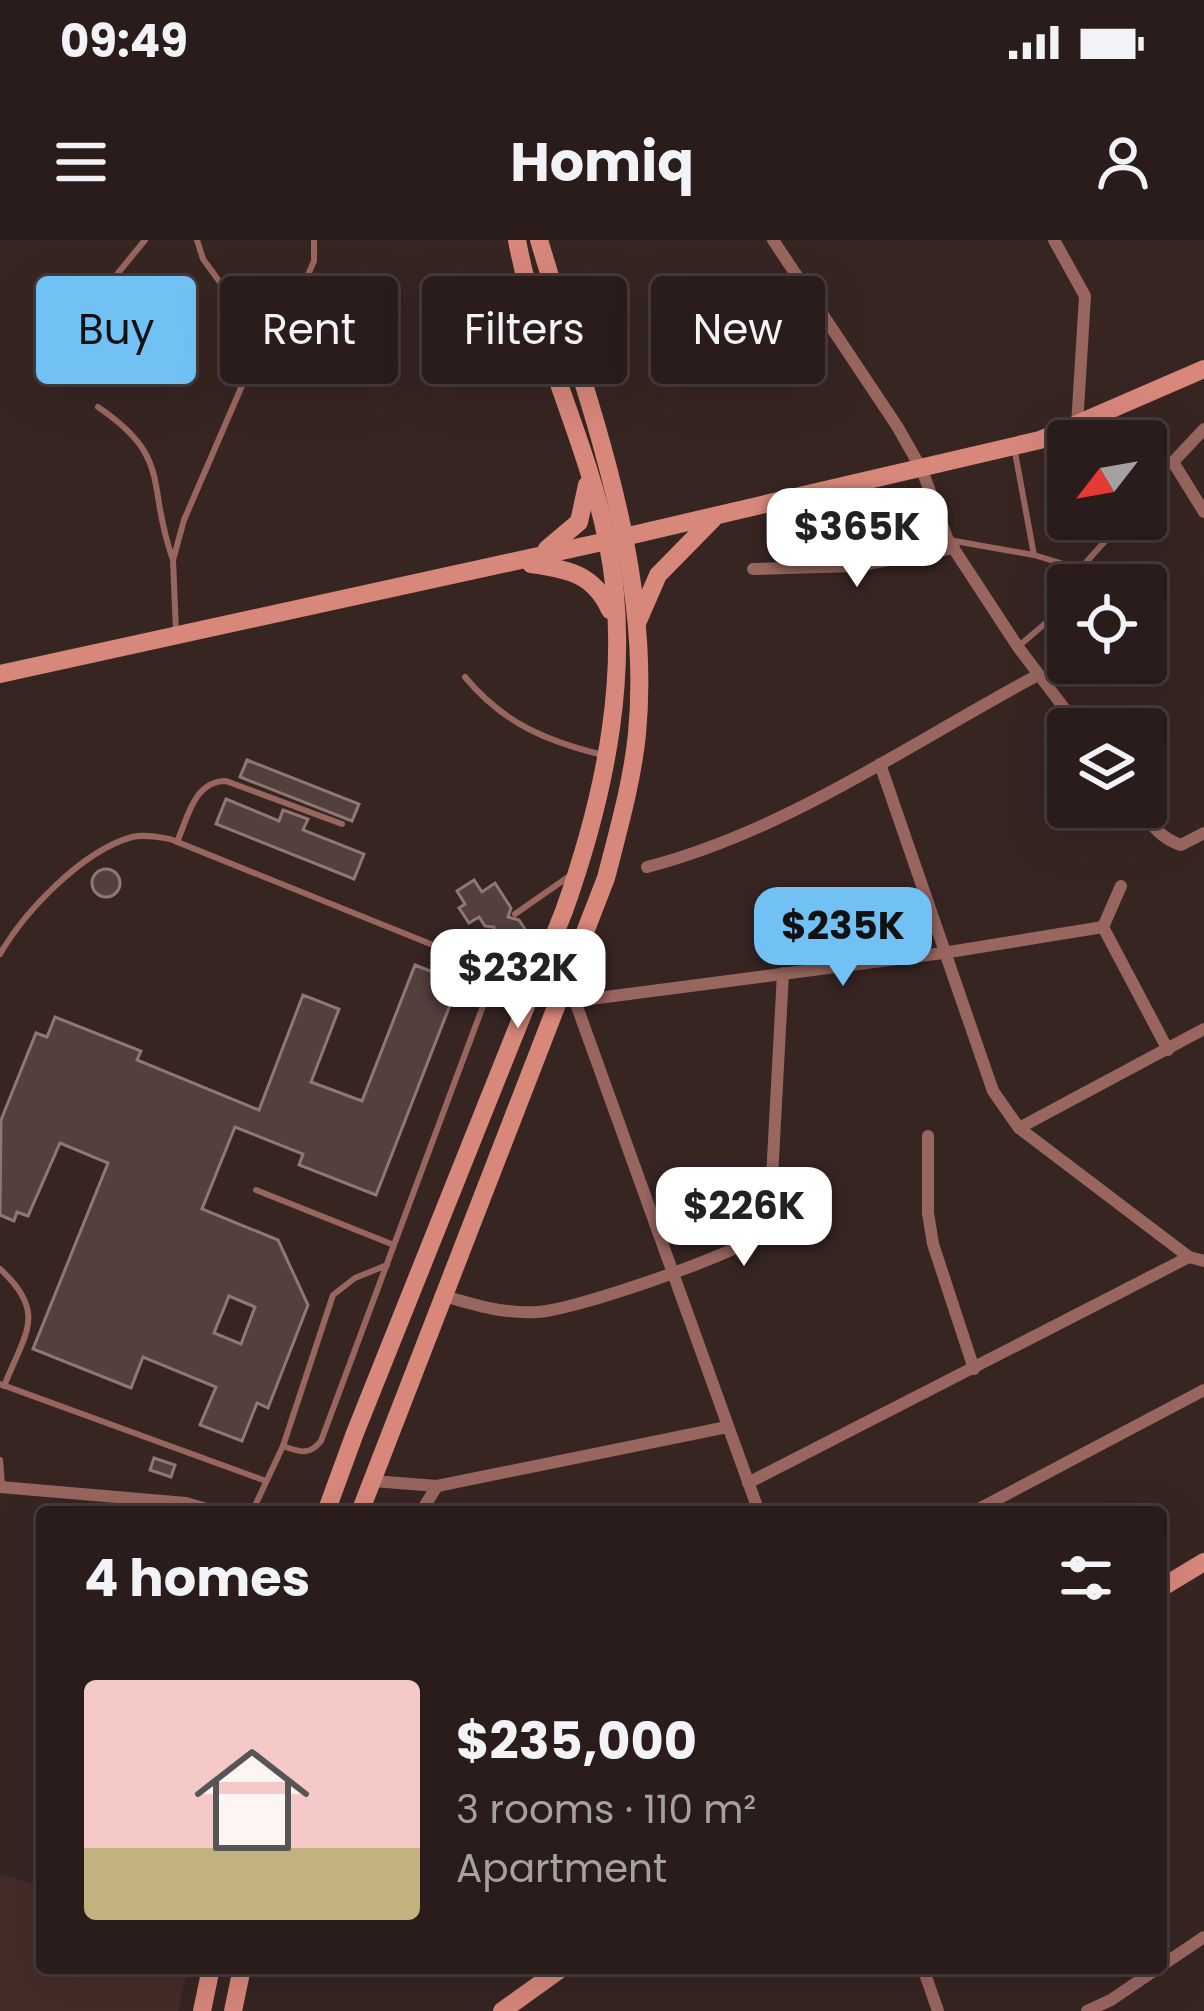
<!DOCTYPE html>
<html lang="en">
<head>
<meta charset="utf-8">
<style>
  body { margin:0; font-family:Poppins,sans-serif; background:#312523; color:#f1f3f6; height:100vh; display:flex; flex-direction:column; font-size:45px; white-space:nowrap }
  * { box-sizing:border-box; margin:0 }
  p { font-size:39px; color:#a5a1a2 }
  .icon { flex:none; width:66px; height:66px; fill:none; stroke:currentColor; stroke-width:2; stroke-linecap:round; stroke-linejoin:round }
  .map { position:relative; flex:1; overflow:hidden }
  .drawer { position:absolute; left:36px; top:1266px; width:1131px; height:468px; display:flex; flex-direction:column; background:#291c1a; border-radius:12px; box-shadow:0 12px 48px #0002,0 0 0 3px #453a39 }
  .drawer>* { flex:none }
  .guide { position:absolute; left:36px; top:36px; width:1134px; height:108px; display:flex; gap:24px }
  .needle { width:78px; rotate:239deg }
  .controls { position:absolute; left:1047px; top:180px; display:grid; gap:24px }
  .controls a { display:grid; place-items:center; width:120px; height:120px; border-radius:12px; background:#291c1a; box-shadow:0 12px 48px #0002,0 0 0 3px #453a39; font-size:60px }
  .price { position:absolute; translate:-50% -102px; padding:0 27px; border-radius:24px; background:#fff; color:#222; font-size:39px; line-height:78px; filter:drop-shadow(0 3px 6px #0008) }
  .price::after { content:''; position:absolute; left:50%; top:72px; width:36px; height:27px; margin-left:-18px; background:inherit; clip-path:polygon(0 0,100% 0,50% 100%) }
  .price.on { background:#71c1f5; color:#111 }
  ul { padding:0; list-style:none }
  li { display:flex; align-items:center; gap:36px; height:300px; padding:0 48px }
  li+li { border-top:3px solid #453a39 }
  li span { display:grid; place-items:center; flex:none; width:336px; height:240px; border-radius:12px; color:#555 }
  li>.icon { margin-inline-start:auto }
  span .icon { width:144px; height:144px; fill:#fffc; stroke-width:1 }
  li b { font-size:51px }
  h2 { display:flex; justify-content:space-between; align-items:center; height:144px; padding:0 48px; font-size:51px }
  .tag { padding:0 42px; border-radius:12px; background:#291c1a; box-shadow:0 12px 48px #0002,0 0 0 3px #453a39; font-size:42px; line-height:108px }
  .tag.on { background:#71c1f5; color:#111 }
  .status { display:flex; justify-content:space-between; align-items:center; height:84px; padding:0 60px; background:#291c1a; direction:ltr }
  .status svg { height:33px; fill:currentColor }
  header { display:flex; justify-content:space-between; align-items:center; height:156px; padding:0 48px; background:#291c1a; font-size:54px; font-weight:700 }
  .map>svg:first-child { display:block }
  .built { fill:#452c28 }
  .building { fill:#533f3c; stroke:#8f7874; stroke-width:3; fill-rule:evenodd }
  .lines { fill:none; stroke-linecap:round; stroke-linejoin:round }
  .lane { stroke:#99665f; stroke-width:6 }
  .street { stroke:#99665f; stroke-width:12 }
  .secondary { stroke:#d8877b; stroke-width:18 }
</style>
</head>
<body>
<div class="status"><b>09:49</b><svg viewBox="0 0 49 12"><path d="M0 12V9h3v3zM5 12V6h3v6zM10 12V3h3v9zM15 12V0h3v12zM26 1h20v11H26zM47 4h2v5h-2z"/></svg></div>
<header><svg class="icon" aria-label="menu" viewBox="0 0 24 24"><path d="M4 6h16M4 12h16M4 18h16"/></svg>Homiq<svg class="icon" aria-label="person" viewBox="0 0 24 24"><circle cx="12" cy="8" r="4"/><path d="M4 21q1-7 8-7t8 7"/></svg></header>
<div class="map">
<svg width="1204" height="1771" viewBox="0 0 1204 1771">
  <rect width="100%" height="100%" fill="#372522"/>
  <!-- built -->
  <path class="built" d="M0,1635L42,1646V1728H188L178,1771H0Z"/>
  <!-- building -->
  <g class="building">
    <path d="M247,520L359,564L352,581L240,537Z"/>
    <path d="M226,559L279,581L283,570L308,579L303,590L364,614L354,639L216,584Z"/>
    <circle cx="106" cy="643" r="14"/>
    <path d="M474,640L482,652L495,643L511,668L508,677L519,680L527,692L500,710L493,698L494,687L485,686L479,677L469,683L459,668L465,664L457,651Z"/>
    <path d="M415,725L459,742L376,955L299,925L303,914L235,887L202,969L278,1000L308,1065L268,1168L257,1163L242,1201L200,1185L216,1147L143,1117L131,1148L33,1109L108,923L60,903L28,976L17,972L14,981L0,975L1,880L36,793L47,797L55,777L141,811L137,820L259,870L303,755L339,769L311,842L362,861ZM229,1056L255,1067L241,1104L214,1093Z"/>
    <path d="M154,1218L175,1225L171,1237L150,1230Z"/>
  </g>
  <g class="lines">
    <!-- lane -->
    <g class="lane">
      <path d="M197,0L203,19L265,104"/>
      <path d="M83,76L145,0"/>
      <path d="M98,167C173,218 146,243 172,317"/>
      <path d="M1014,207L1034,315"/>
      <path d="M1146,254L1173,222"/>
      <path d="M949,300L1034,315L1080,329"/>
      <path d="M1074,345L1080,329L1125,279"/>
      <path d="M176,392L173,320L184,280L241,148L269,95L307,37L314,21V0"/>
      <path d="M1020,405L1054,376L1068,357"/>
      <path d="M465,437C503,483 546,501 603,515"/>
      <path d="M177,602C188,577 194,541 226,541L342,584"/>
      <path d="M515,674L571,635"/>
      <path d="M0,714C25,671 82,611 132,597C144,594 158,597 170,599L557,755"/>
      <path d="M453,716L489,692"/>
      <path d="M256,950L394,1005"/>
      <path d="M0,1029C48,1073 25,1093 4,1146"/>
      <path d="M0,1144L266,1241"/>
      <path d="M283,1206C300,1212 309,1216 321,1201L496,731"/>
      <path d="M0,1220L2,1244"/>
      <path d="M252,1272L283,1206L333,1055L355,1038L387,1025"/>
    </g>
    <!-- street -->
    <g class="street">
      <path d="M773,0L897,186L922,230L948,300L1018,407L1080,489"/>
      <path d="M1054,0L1085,56L1077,185"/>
      <path d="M1204,189L1173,222L1204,272"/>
      <path d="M753,329L856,326L954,308"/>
      <path d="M880,524L993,851L1019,888L1189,1017"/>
      <path d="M1138,567C1151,584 1160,598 1181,605L1204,593"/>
      <path d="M647,627C789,590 910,503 1038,435"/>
      <path d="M1121,646L1103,687L1168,810"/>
      <path d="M560,756L575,761L759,1272"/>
      <path d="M575,761L943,713L1103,687"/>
      <path d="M1019,888L1204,789"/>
      <path d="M928,896V973L933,1004L974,1129"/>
      <path d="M444,1056C475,1065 504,1074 537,1072C572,1071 731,1016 760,995L770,975L783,733"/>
      <path d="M373,1241L437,1246L727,1187"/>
      <path d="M748,1243L1189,1017L1204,1021"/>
      <path d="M0,1247L186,1263L217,1272"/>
      <path d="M421,1272L437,1246"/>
      <path d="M973,1272L1204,1150"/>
      <path d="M1161,1726L1204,1697"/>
      <path d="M923,1728L938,1771"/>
      <path d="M1087,1771L1111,1760L1158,1728"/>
    </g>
    <!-- secondary -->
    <g class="secondary">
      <path d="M547,309L579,282L587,245"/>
      <path d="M531,324C568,329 594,334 610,370"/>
      <path d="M638,381L658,335L713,279"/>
      <path d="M0,434L607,301L1040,200L1204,129"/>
      <path d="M326,1272L355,1193L564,671C606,553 633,424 607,300C586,198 536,103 517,0"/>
      <path d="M360,1272L606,638C618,591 632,543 637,494C653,324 587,161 539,0"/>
      <path d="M1161,1348L1204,1322"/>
      <path d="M202,1771L211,1728"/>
      <path d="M233,1771L242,1728"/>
      <path d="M502,1771L562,1728"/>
    </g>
  </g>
</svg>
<div class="controls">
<a><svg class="needle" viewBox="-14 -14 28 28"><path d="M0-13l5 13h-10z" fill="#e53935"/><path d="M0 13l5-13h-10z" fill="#a5a1a2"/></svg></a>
<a><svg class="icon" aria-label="locate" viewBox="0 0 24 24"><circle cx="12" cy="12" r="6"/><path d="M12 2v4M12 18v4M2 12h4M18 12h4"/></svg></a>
<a><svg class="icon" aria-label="layers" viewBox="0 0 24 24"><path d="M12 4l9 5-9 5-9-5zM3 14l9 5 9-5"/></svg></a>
</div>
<b class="price" style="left:857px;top:350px">$365K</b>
<b class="price on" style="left:843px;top:749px">$235K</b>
<b class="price" style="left:518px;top:791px">$232K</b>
<b class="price" style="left:744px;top:1029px">$226K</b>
<div class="guide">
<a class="tag on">Buy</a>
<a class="tag">Rent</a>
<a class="tag">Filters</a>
<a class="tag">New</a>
</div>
<section class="drawer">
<h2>4 homes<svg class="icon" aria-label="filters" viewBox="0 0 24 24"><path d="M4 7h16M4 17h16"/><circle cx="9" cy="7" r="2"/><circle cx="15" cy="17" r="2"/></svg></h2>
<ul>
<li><span style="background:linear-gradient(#f6c9c9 70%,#c2b280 0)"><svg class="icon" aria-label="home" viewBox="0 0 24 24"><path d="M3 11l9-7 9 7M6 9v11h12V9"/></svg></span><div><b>$235,000</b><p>3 rooms · 110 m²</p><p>Apartment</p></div></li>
</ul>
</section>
</div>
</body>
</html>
